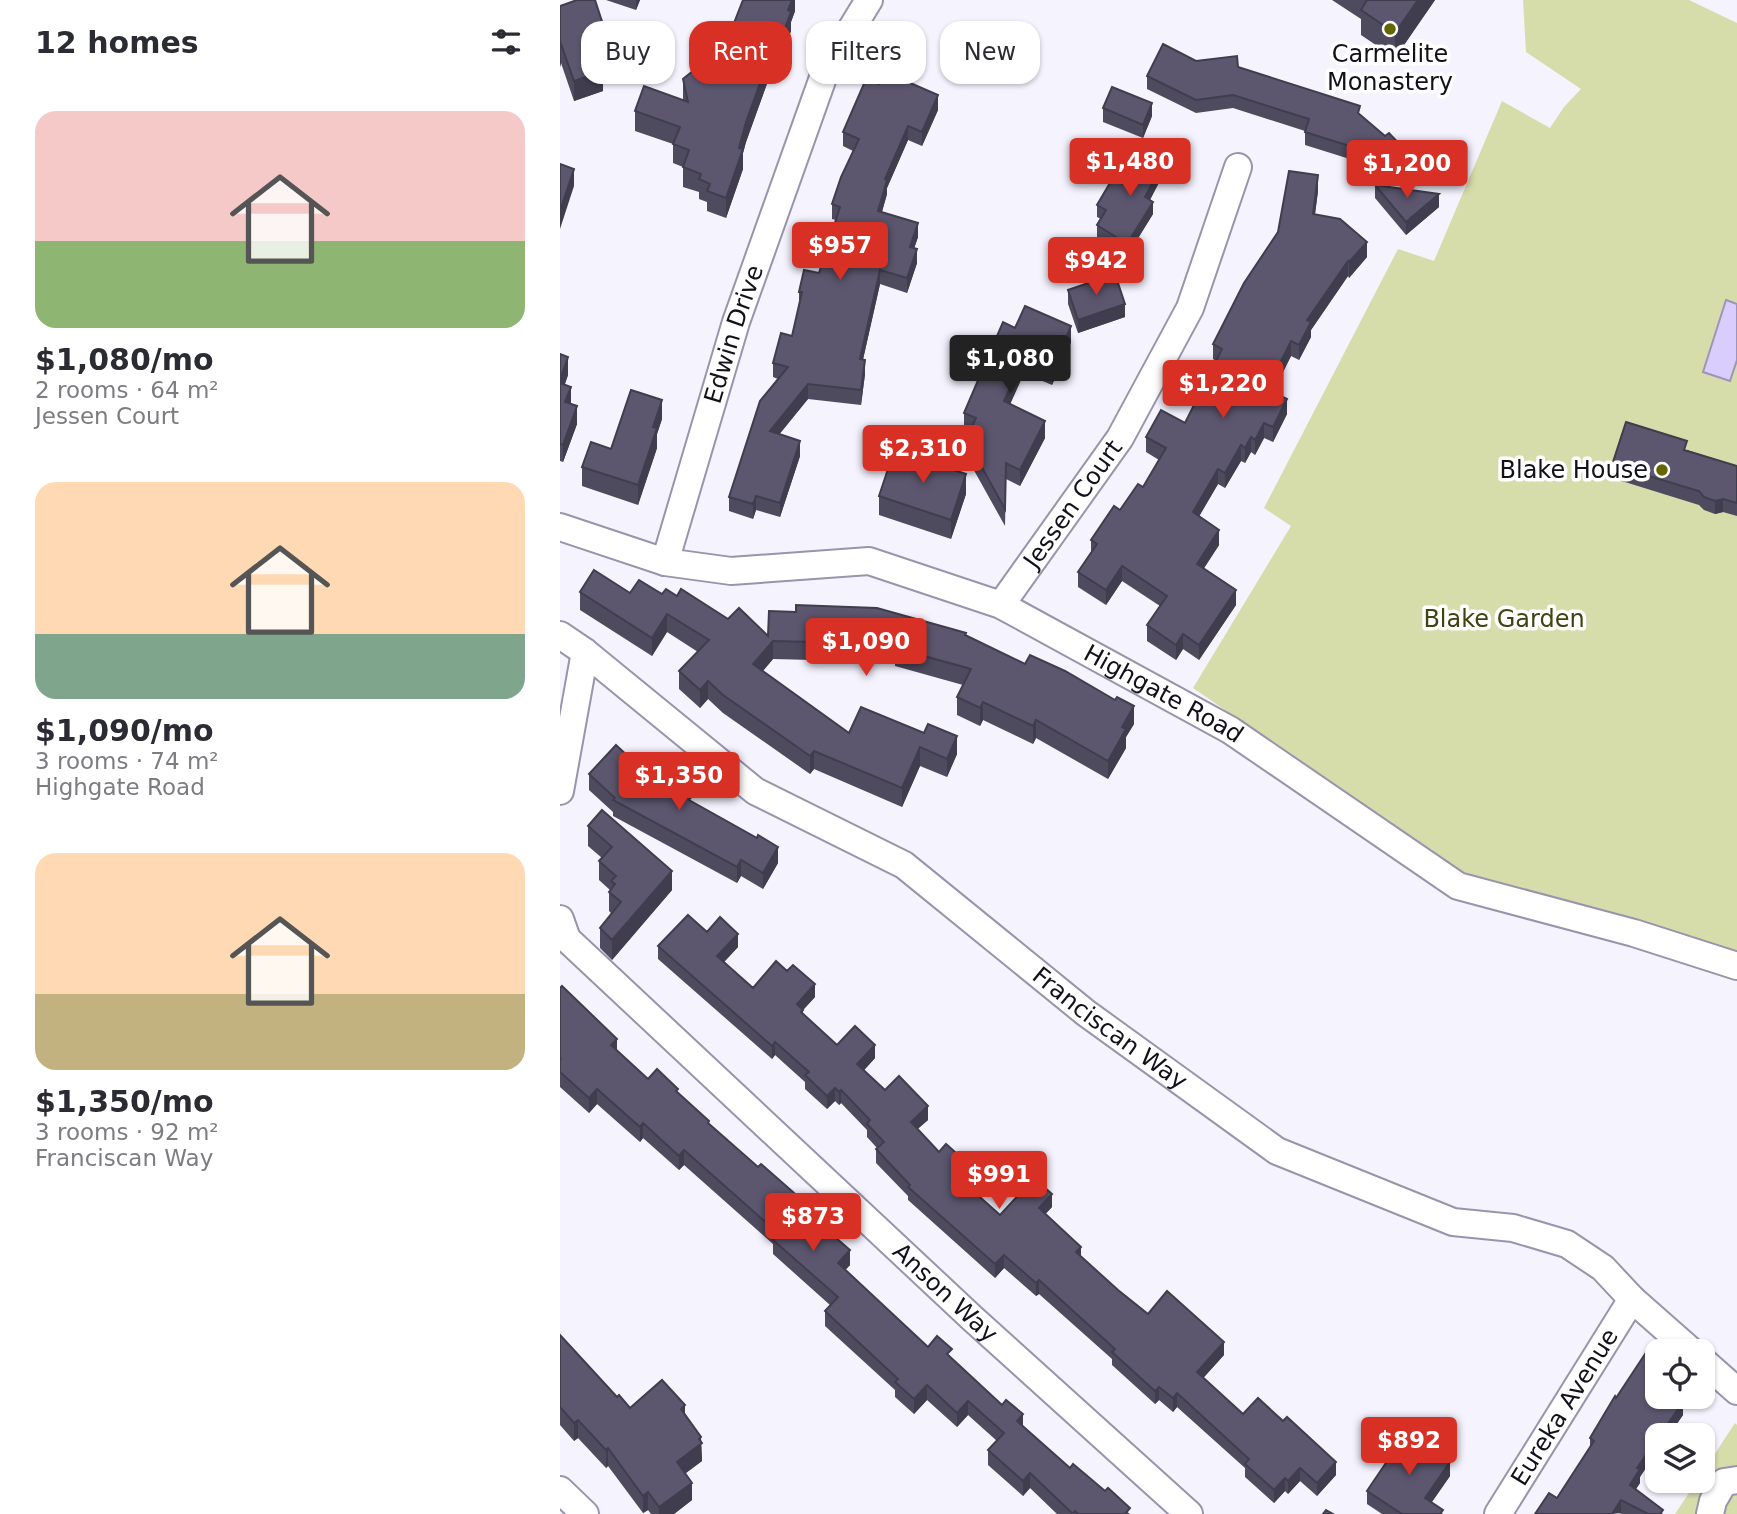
<!DOCTYPE html>
<html lang="en">
<head>
<meta charset="utf-8">
<style>
  body { margin:0; font-family:"DejaVu Sans",sans-serif; background:#f7f7f7; color:#2b2b33; height:100vh; display:flex; flex-direction:column; font-size:26px; white-space:nowrap }
  * { box-sizing:border-box; margin:0 }
  p { font-size:23px; color:#7c7c81 }
  .icon { flex:none; width:38px; height:38px; fill:none; stroke:currentColor; stroke-width:2; stroke-linecap:round; stroke-linejoin:round }
  .map { position:relative; flex:1; overflow:hidden }
  .side { display:flex; flex-direction:column; background:#fff; width:560px }
  .side>* { flex:none }
  .top-card { position:absolute; left:21px; top:21px; width:665px; height:63px; display:flex; gap:14px }
  .buttons { position:absolute; left:1085px; top:1339px; display:grid; gap:14px }
  .buttons a { display:grid; place-items:center; width:70px; height:70px; border-radius:14px; background:#fff; box-shadow:0 2px 5px #0004; font-size:35px }
  .price { position:absolute; translate:-50% -60px; padding:0 16px; border-radius:7px; background:#d93025; color:#fff; font-size:23px; line-height:46px; filter:drop-shadow(0 2px 4px #0008) }
  .price::after { content:''; position:absolute; left:50%; top:42px; width:21px; height:16px; margin-left:-10px; background:inherit; clip-path:polygon(0 0,100% 0,50% 100%) }
  .price.active { background:#222; color:#fff }
  ul { padding:0; list-style:none }
  li { display:grid; align-content:center; gap:14px; height:371px; padding:0 35px }
  li span { display:grid; place-items:center; height:217px; border-radius:21px; color:#555 }
  li>.icon { margin-inline-start:auto }
  span .icon { width:126px; height:126px; fill:#fffc; stroke-width:1 }
  li b { font-size:30px }
  h2 { display:flex; justify-content:space-between; align-items:center; height:84px; padding:0 35px; font-size:30px }
  .tag { padding:0 24px; border-radius:21px; background:#fff; box-shadow:0 2px 5px #0004; font-size:24px; line-height:63px }
  .tag.active { background:#d93025; color:#fff }
  main { display:flex; flex:1; min-height:0 }
  .map>svg:first-child { display:block }
  .green { fill:#d7dcab }
  .water { fill:#d8cdfd; stroke:#9d94b9; stroke-width:2 }
  .lines { fill:none; stroke-linecap:round; stroke-linejoin:round }
  .minor-casing { stroke:#9993ad; stroke-width:30 }
  .minor { stroke:#fff; stroke-width:26 }
  .wall { fill:#4f4b5f }
  .shaded-wall { fill:#403d4e }
  .building { fill:#5c576f; stroke:#403d4e; stroke-width:2 }
  .poi-dot { fill:#626500; stroke:#fff; stroke-width:2.5 }
  .labels { text-anchor:middle; dominant-baseline:central; stroke-width:7; stroke-linejoin:round; paint-order:stroke }
  .poi-label { font-size:24px; fill:#121019; stroke:#fff }
  .street-label { font-size:24px; fill:#121019; stroke:#fff }
  .park-label { font-size:24px; fill:#414312; stroke:#fff }
</style>
</head>
<body>
<main>
<section class="side">
<h2>12 homes<svg class="icon" aria-label="filters" viewBox="0 0 24 24"><path d="M4 7h16M4 17h16"/><circle cx="9" cy="7" r="2"/><circle cx="15" cy="17" r="2"/></svg></h2>
<ul>
<li><span style="background:linear-gradient(#f6c9c9 60%,#8fb573 0)"><svg class="icon" aria-label="home" viewBox="0 0 24 24"><path d="M3 11l9-7 9 7M6 9v11h12V9"/></svg></span><div><b>$1,080/mo</b><p>2 rooms · 64 m²</p><p>Jessen Court</p></div></li>
<li><span style="background:linear-gradient(#ffd9b3 70%,#7fa58c 0)"><svg class="icon" aria-label="home" viewBox="0 0 24 24"><path d="M3 11l9-7 9 7M6 9v11h12V9"/></svg></span><div><b>$1,090/mo</b><p>3 rooms · 74 m²</p><p>Highgate Road</p></div></li>
<li><span style="background:linear-gradient(#ffd9b3 65%,#c2b280 0)"><svg class="icon" aria-label="home" viewBox="0 0 24 24"><path d="M3 11l9-7 9 7M6 9v11h12V9"/></svg></span><div><b>$1,350/mo</b><p>3 rooms · 92 m²</p><p>Franciscan Way</p></div></li>
</ul>
</section>
<div class="map">
<svg width="1177" height="1514" viewBox="0 0 1177 1514">
  <rect width="100%" height="100%" fill="#f5f3fe"/>
  <!-- green -->
  <g class="green">
    <path d="M963,0H1129L1177,23V952L904,874L633,688L731,526L704,508L838,249L874,261L942,101L990,128L1004,107L1021,89L966,52Z"/>
    <path d="M1175,1423L1177,1425V1514H1115L1137,1481L1143,1480V1472Z"/>
  </g>
  <!-- water -->
  <path class="water" d="M1166,300L1177,304V360L1170,381L1143,372Z"/>
  <g class="lines">
    <!-- minor casing -->
    <g class="minor-casing">
      <g id="minor">
        <path id="s1" d="M0,527L105,562L171,571L309,561L441,605L670,730L898,886L1074,933L1177,966"/>
        <path id="s2" d="M105,562L176,322L265,72L309,0"/>
        <path id="s3" d="M441,605L560,438L630,308L678,167"/>
        <path id="s4" d="M0,635L25,652L195,791L344,865L526,1013L717,1151L893,1222L953,1228L1007,1244L1043,1268L1072,1299L1131,1351"/>
        <path d="M0,791L25,652"/>
        <path id="s5" d="M0,919L7,939L412,1318L629,1514"/>
        <path d="M1143,1361L1177,1391"/>
        <path d="M0,1490L25,1514"/>
        <path id="s6" d="M938,1514L1072,1299"/>
        <path d="M1150,1514L1153,1501L1164,1482L1177,1480"/>
      </g>
    </g>
    <!-- minor -->
    <use href="#minor" class="minor"/>
  </g>
  <!-- wall -->
  <g class="wall">
    <path d="M46,0H80L76,10Z"/>
    <path d="M235,0V11L231,22V31L221,57L217,56L186,142L183,153V169L166,218L147,211V202L139,199V192L123,187V167L113,163V144L75,131V111L123,100V79L149,77L155,60L154,56V37L174,23Z"/>
    <path d="M772,0H875L835,58L801,35V19Z"/>
    <path d="M0,6L53,74L43,78V91L14,101L1,63L0,67Z"/>
    <path d="M636,61L678,67L800,115L863,169V182L745,145V131L673,108L636,113L587,89V76Z"/>
    <path d="M543,108L592,116L583,138L543,122Z"/>
    <path d="M378,110L362,146L348,140L327,188V194L322,212L358,237L354,248L357,263L347,293L320,284L303,359L305,374L301,405L248,399L219,434L240,456L220,517L196,510L193,519L169,511V497L218,379L213,377V363L232,336L239,306V292L259,273L276,220L272,219V204L293,151L283,146V132Z"/>
    <path d="M606,169L590,200L593,214L567,256L537,237V225L541,219L537,217V205L566,186Z"/>
    <path d="M815,185L879,207L846,235L815,198Z"/>
    <path d="M758,191L755,214L807,257L789,278L788,276L751,330V337L739,360L731,356L713,392L727,414L713,442L704,438L695,455L691,452L685,463L681,461L665,488L658,484L639,516L659,545L644,568L676,605L639,660L623,649L616,660L587,641V625L600,606L562,581L546,605L518,587V572L531,553V540L583,487L599,460L586,452V437L625,423L656,361L653,359V344Z"/>
    <path d="M508,290L565,317L518,333L508,304Z"/>
    <path d="M455,328L511,342L492,385L464,373L450,404L485,438L460,486L446,479L445,526L406,456V439L410,432L404,429V413Z"/>
    <path d="M0,354L8,375L5,384L17,424L3,462L0,461Z"/>
    <path d="M102,419L97,434V448L78,505L22,486V467Z"/>
    <path d="M1127,450L1177,466V516L1163,512L1155,514L1144,510L1139,505L1052,478V465Z"/>
    <path d="M406,494L391,539L319,515V496Z"/>
    <path d="M20,592L70,593L117,596L208,636L209,611L406,636L574,724L566,737V748L548,779L476,738L473,744L423,720L420,726L397,715V697L403,685L335,666V660L292,649L291,661L213,659L203,671L289,733L397,754L387,777L360,766L342,807L254,769L250,774L163,713L148,699L140,708L119,689V671L138,652L107,632L92,656L20,610Z"/>
    <path d="M29,774L102,788L133,803L218,863L203,889L181,876L177,883L53,816V812L29,790Z"/>
    <path d="M28,826L112,890L52,960L40,948V928L51,913L49,911V892L50,890L39,880V861L42,858L28,846Z"/>
    <path d="M147,932L178,947L163,962L193,988L255,997L243,1010V1015L277,1045L315,1058L304,1070L325,1090L368,1120L357,1129L379,1152L404,1173L399,1178L440,1215L492,1207L485,1214L521,1257L558,1290L588,1314L664,1355L643,1378L683,1414L776,1475L757,1496L740,1481L728,1494L725,1491L714,1503L685,1477V1468L617,1407L613,1412L599,1400L595,1404L552,1365V1359L479,1294L476,1296L444,1268L435,1278L348,1200V1196L316,1163V1149L317,1148L307,1137V1130L281,1103L279,1105L275,1101L267,1109L245,1089V1082L215,1055L212,1059L98,959V946Z"/>
    <path d="M0,988L57,1051L88,1079L118,1093L149,1124L249,1214L290,1265L285,1270L368,1347L392,1358L463,1426L510,1468L570,1514H497L470,1488L463,1496L428,1465V1450L437,1441L408,1415L397,1427L367,1400L354,1414L335,1397V1390L265,1326V1311L270,1305L213,1254V1244L124,1165L119,1170L83,1138L80,1142L37,1104L29,1113L0,1087Z"/>
    <path d="M0,1335L57,1397L70,1408L125,1415L141,1442L142,1461L125,1473L132,1500L114,1514H91L88,1510L83,1513L48,1466L46,1468L18,1438L14,1441L0,1425Z"/>
    <path d="M1097,1396L1123,1415L1109,1435H1097L1080,1477V1483L1076,1489L1103,1514H1062L997,1498L1030,1447V1438L1056,1398Z"/>
    <path d="M829,1448L890,1476L871,1503L883,1514H822L807,1504V1491L829,1459Z"/>
  </g>
  <!-- shaded-wall -->
  <g class="shaded-wall">
    <path d="M76,0H80L76,10Z"/>
    <path d="M231,0H235V11L231,22V31L221,57V38Z"/>
    <path d="M858,0H875L835,58V33Z"/>
    <path d="M217,36V56L186,142L183,153V169L166,218V198L179,148L186,122Z"/>
    <path d="M1,44V63L0,67V48Z"/>
    <path d="M53,55V74L43,78V91L14,101V81L39,59Z"/>
    <path d="M378,95V110L362,146V132Z"/>
    <path d="M592,103V116L583,138V125Z"/>
    <path d="M348,126V140L327,188V194L318,225V211L325,179Z"/>
    <path d="M606,157V169L585,209V197Z"/>
    <path d="M14,169V186L0,229V211Z"/>
    <path d="M758,175V191L753,229V214Z"/>
    <path d="M879,194V207L846,235V222Z"/>
    <path d="M593,202V214L567,256V244Z"/>
    <path d="M358,223V237L350,261V247Z"/>
    <path d="M807,242V257L789,278V262Z"/>
    <path d="M357,249V263L347,293V278Z"/>
    <path d="M788,261V276L751,330V337L739,360V345L747,320Z"/>
    <path d="M320,270V284L300,373V359Z"/>
    <path d="M565,304V317L518,333V320Z"/>
    <path d="M511,326V342L492,385V369Z"/>
    <path d="M731,341V356L707,404V389Z"/>
    <path d="M8,357V375L0,397V380Z"/>
    <path d="M464,357V373L444,418V401Z"/>
    <path d="M305,360V374L301,405V390Z"/>
    <path d="M248,384V399L210,446V431Z"/>
    <path d="M11,387V404L5,402Z"/>
    <path d="M727,399V414L713,442V427Z"/>
    <path d="M102,400V419L97,434V448L78,505V485L93,427Z"/>
    <path d="M17,406V424L3,462V445Z"/>
    <path d="M485,421V438L460,486V470Z"/>
    <path d="M704,423V438L695,455V440Z"/>
    <path d="M691,437V452L685,463V448Z"/>
    <path d="M240,441V456L220,517V503Z"/>
    <path d="M681,445V461L665,488V473Z"/>
    <path d="M658,469V484L633,527V512Z"/>
    <path d="M406,474V494L391,539V520Z"/>
    <path d="M196,496V510L193,519V504Z"/>
    <path d="M1163,499V512L1155,514V501Z"/>
    <path d="M659,530V545L637,579V564Z"/>
    <path d="M562,566V581L546,605V590Z"/>
    <path d="M676,590V605L639,660V645Z"/>
    <path d="M107,614V632L92,656V638Z"/>
    <path d="M623,634V649L616,660V645Z"/>
    <path d="M213,641V659L193,682V664Z"/>
    <path d="M148,681V699L140,708V690Z"/>
    <path d="M423,702V720L420,726V708Z"/>
    <path d="M574,706V724L566,737V748L548,779V761L562,727Z"/>
    <path d="M476,720V738L473,744V726Z"/>
    <path d="M397,736V754L387,777V759Z"/>
    <path d="M360,747V766L342,807V788Z"/>
    <path d="M254,751V769L250,774V756Z"/>
    <path d="M218,847V863L203,889V873Z"/>
    <path d="M181,860V876L177,883V867Z"/>
    <path d="M112,871V890L52,960V940Z"/>
    <path d="M178,934V947L157,970V956Z"/>
    <path d="M255,984V997L243,1010V1023L237,1004Z"/>
    <path d="M57,1039V1054L51,1045Z"/>
    <path d="M215,1042V1055L212,1059V1046Z"/>
    <path d="M315,1045V1058L297,1078V1064Z"/>
    <path d="M275,1088V1101L267,1109V1096Z"/>
    <path d="M37,1089V1104L29,1113V1098Z"/>
    <path d="M281,1090V1103L279,1105V1092Z"/>
    <path d="M368,1106V1120L351,1135V1122Z"/>
    <path d="M83,1123V1138L80,1142V1127Z"/>
    <path d="M124,1150V1165L119,1170V1156Z"/>
    <path d="M404,1160V1173L393,1186V1173Z"/>
    <path d="M492,1194V1207L479,1221V1208Z"/>
    <path d="M521,1247V1260L516,1252Z"/>
    <path d="M290,1250V1265L278,1278V1263Z"/>
    <path d="M444,1255V1268L435,1278V1264Z"/>
    <path d="M479,1280V1294L476,1296V1283Z"/>
    <path d="M664,1342V1355L637,1385V1372Z"/>
    <path d="M367,1385V1400L354,1414V1399Z"/>
    <path d="M599,1387V1400L595,1404V1391Z"/>
    <path d="M617,1393V1407L613,1412V1398Z"/>
    <path d="M408,1401V1415L397,1427V1413Z"/>
    <path d="M1123,1402V1415L1109,1435H1100Z"/>
    <path d="M125,1405V1423L121,1409Z"/>
    <path d="M463,1414V1429L457,1421Z"/>
    <path d="M18,1420V1438L14,1441V1423Z"/>
    <path d="M141,1437L142,1461L117,1480V1462Z"/>
    <path d="M1097,1439V1452L1080,1477V1483L1070,1498V1485L1077,1468Z"/>
    <path d="M48,1448V1466L46,1468V1450Z"/>
    <path d="M776,1462V1475L757,1496V1483Z"/>
    <path d="M890,1462V1476L865,1512V1498Z"/>
    <path d="M740,1468V1481L728,1494V1481Z"/>
    <path d="M470,1473V1488L463,1496V1481Z"/>
    <path d="M725,1478V1491L714,1503V1490Z"/>
    <path d="M132,1483V1500L114,1514H99V1507Z"/>
    <path d="M88,1492V1510L83,1513V1496Z"/>
    <path d="M1061,1500V1513L1052,1514Z"/>
  </g>
  <!-- building -->
  <g class="building">
    <path d="M17,0H35L53,55L39,59L43,71L14,81L1,44L0,48V6Z"/>
    <path d="M183,0H232L228,10L231,12L221,38L217,36L186,122L179,148L183,149L166,198L147,191L150,184L139,179L141,174L123,167L129,150L113,144L120,127L75,111L84,86L128,102L123,79L133,71L149,77L159,50L154,37L174,23Z"/>
    <path d="M807,0H858L835,33L801,10Z"/>
    <path d="M603,44L636,61L677,56L678,67L800,106L798,113L825,136L829,133L863,169L745,132L749,119L673,95L636,100L587,76Z"/>
    <path d="M325,72L378,95L362,132L348,126L325,179L327,180L318,211L358,223L350,247L357,249L347,278L320,270L300,359L305,360L301,390L248,384L210,431L240,441L220,503L196,496L193,504L169,497L200,401L228,367L213,363L221,333L232,336L242,292H239L244,270L259,273L280,207L272,204L281,177L299,139L283,132L306,79L319,84Z"/>
    <path d="M552,87L592,103L583,125L543,108Z"/>
    <path d="M586,146L606,157L585,197L593,202L567,244L537,225L546,210L537,205L553,178L566,186Z"/>
    <path d="M0,164L14,169L0,211Z"/>
    <path d="M729,171L758,175L753,214L780,219L807,242L789,262L788,261L747,320L751,322L739,345L731,341L707,389L727,399L713,427L704,423L695,440L691,437L685,448L681,445L665,473L658,469L633,512L659,530L637,564L676,590L639,645L623,634L616,645L587,625L607,596L562,566L546,590L518,572L537,544L531,540L554,506L560,510L578,484L583,487L606,448L586,437L601,410L625,423L662,349L653,344L684,283L718,232Z"/>
    <path d="M815,185L879,194L846,222Z"/>
    <path d="M555,274L565,304L518,320L508,290Z"/>
    <path d="M465,306L511,326L492,369L464,357L444,401L485,421L460,470L446,463L445,509L406,439L416,418L404,413L443,322L455,328Z"/>
    <path d="M0,354L8,357L0,380Z"/>
    <path d="M0,383L11,387L5,402L17,406L3,445L0,444Z"/>
    <path d="M71,390L102,400L93,427L97,428L78,485L22,467L31,442L51,449Z"/>
    <path d="M1066,422L1127,441L1124,450L1177,466V503L1163,499L1155,501L1144,497L1139,491L1052,465Z"/>
    <path d="M334,451L406,474L391,520L319,496Z"/>
    <path d="M34,570L70,593L79,580L102,594L106,589L117,596L121,589L168,619L179,608L208,636L209,611L236,612V605L317,608L406,633L405,635L465,664L470,655L505,671L555,700L557,697L574,706L562,727L566,729L548,761L476,720L473,726L423,702L420,708L397,697L411,669L335,648L337,642L292,630L291,643L213,641L193,664L289,733L301,707L364,733L368,724L397,736L387,759L360,747L342,788L254,751L250,756L163,695L148,681L140,690L119,671L149,640L107,614L92,638L20,592Z"/>
    <path d="M56,745L102,788L113,776L133,795L129,800L197,838L198,835L218,847L203,873L181,860L177,867L53,800L55,798L29,774Z"/>
    <path d="M42,810L112,871L52,940L40,928L61,902L49,892L55,884L51,881L56,876L39,861L52,847L28,826Z"/>
    <path d="M128,915L147,932L160,917L178,934L157,956L193,988L216,961L227,971L233,965L255,984L237,1004L243,1010L241,1012L277,1045L295,1026L315,1045L297,1064L325,1090L339,1076L368,1106L351,1122L379,1152L386,1144L404,1160L393,1173L440,1215L474,1178L492,1194L479,1208L521,1247L516,1252L558,1290L588,1314L607,1291L664,1342L637,1372L683,1414L698,1398L723,1421L727,1417L776,1462L757,1483L740,1468L728,1481L725,1478L714,1490L685,1464L689,1459L617,1393L613,1398L599,1387L595,1391L552,1352L555,1349L479,1280L476,1283L444,1255L435,1264L348,1187L350,1185L316,1149L324,1142L307,1124L310,1120L281,1090L279,1092L275,1088L267,1096L245,1075L249,1072L215,1042L212,1046L98,946Z"/>
    <path d="M2,986L57,1039L51,1045L88,1079L97,1069L118,1089L116,1091L149,1121L148,1123L198,1167L201,1164L249,1206L245,1211L290,1250L278,1263L368,1347L377,1336L392,1349L387,1354L442,1405L446,1400L463,1414L457,1421L510,1468L513,1464L545,1491L548,1488L570,1508L565,1514H518L515,1511L513,1514L470,1473L463,1481L428,1450L444,1433L408,1401L397,1413L367,1385L354,1399L335,1382L338,1379L265,1311L278,1297L213,1240L219,1234L124,1150L119,1156L83,1123L80,1127L37,1089L29,1098L0,1072V1060L1,1059L0,1058V988Z"/>
    <path d="M0,1335L57,1397L59,1395L70,1408L102,1380L125,1405L121,1409L141,1437L139,1439L142,1443L117,1462L132,1483L99,1507L88,1492L83,1496L48,1448L46,1450L18,1420L14,1423L0,1407Z"/>
    <path d="M1087,1351L1097,1357V1396H1114L1123,1402L1100,1435H1097V1439L1077,1468L1080,1469L1070,1485L1103,1510L1100,1514H1088L1061,1500L1052,1514H975L989,1493L997,1498L1034,1441L1030,1438L1055,1396L1056,1398Z"/>
    <path d="M841,1430L890,1462L865,1498L883,1510L880,1514H842L807,1491L834,1451L829,1448Z"/>
    <path d="M766,1510L773,1514H763Z"/>
  </g>
  <!-- markers -->
  <g class="poi-dot">
    <circle cx="830" cy="29" r="7"/>
    <circle cx="1102" cy="470" r="7"/>
  </g>
  <g class="labels">
    <!-- poi labels -->
    <g class="poi-label">
      <text x="830" y="54">Carmelite<tspan x="830" dy="28">Monastery</tspan></text>
      <text x="1088" y="470" text-anchor="end">Blake House</text>
    </g>
    <!-- street labels -->
    <g class="street-label">
      <text stroke="none"><textPath href="#s2" startOffset="238">Edwin Drive</textPath></text>
      <text stroke="none"><textPath href="#s3" startOffset="124">Jessen Court</textPath></text>
      <text stroke="none"><textPath href="#s1" startOffset="640">Highgate Road</textPath></text>
      <text stroke="none"><textPath href="#s4" startOffset="679">Franciscan Way</textPath></text>
      <text stroke="none"><textPath href="#s5" startOffset="539">Anson Way</textPath></text>
      <text stroke="none"><textPath href="#s6" startOffset="126">Eureka Avenue</textPath></text>
    </g>
    <!-- park labels -->
    <g class="park-label">
      <text x="944" y="619">Blake Garden</text>
    </g>
  </g>
</svg>
<div class="buttons">
<a><svg class="icon" aria-label="locate" viewBox="0 0 24 24"><circle cx="12" cy="12" r="6"/><path d="M12 2v4M12 18v4M2 12h4M18 12h4"/></svg></a>
<a><svg class="icon" aria-label="layers" viewBox="0 0 24 24"><path d="M12 4l9 5-9 5-9-5zM3 14l9 5 9-5"/></svg></a>
</div>
<b class="price" style="left:570px;top:198px">$1,480</b>
<b class="price" style="left:847px;top:200px">$1,200</b>
<b class="price" style="left:280px;top:282px">$957</b>
<b class="price" style="left:536px;top:297px">$942</b>
<b class="price active" style="left:450px;top:395px">$1,080</b>
<b class="price" style="left:663px;top:420px">$1,220</b>
<b class="price" style="left:363px;top:485px">$2,310</b>
<b class="price" style="left:306px;top:678px">$1,090</b>
<b class="price" style="left:119px;top:812px">$1,350</b>
<b class="price" style="left:439px;top:1211px">$991</b>
<b class="price" style="left:253px;top:1253px">$873</b>
<b class="price" style="left:849px;top:1477px">$892</b>
<div class="top-card">
<a class="tag">Buy</a>
<a class="tag active">Rent</a>
<a class="tag">Filters</a>
<a class="tag">New</a>
</div>
</div>
</main>
</body>
</html>
